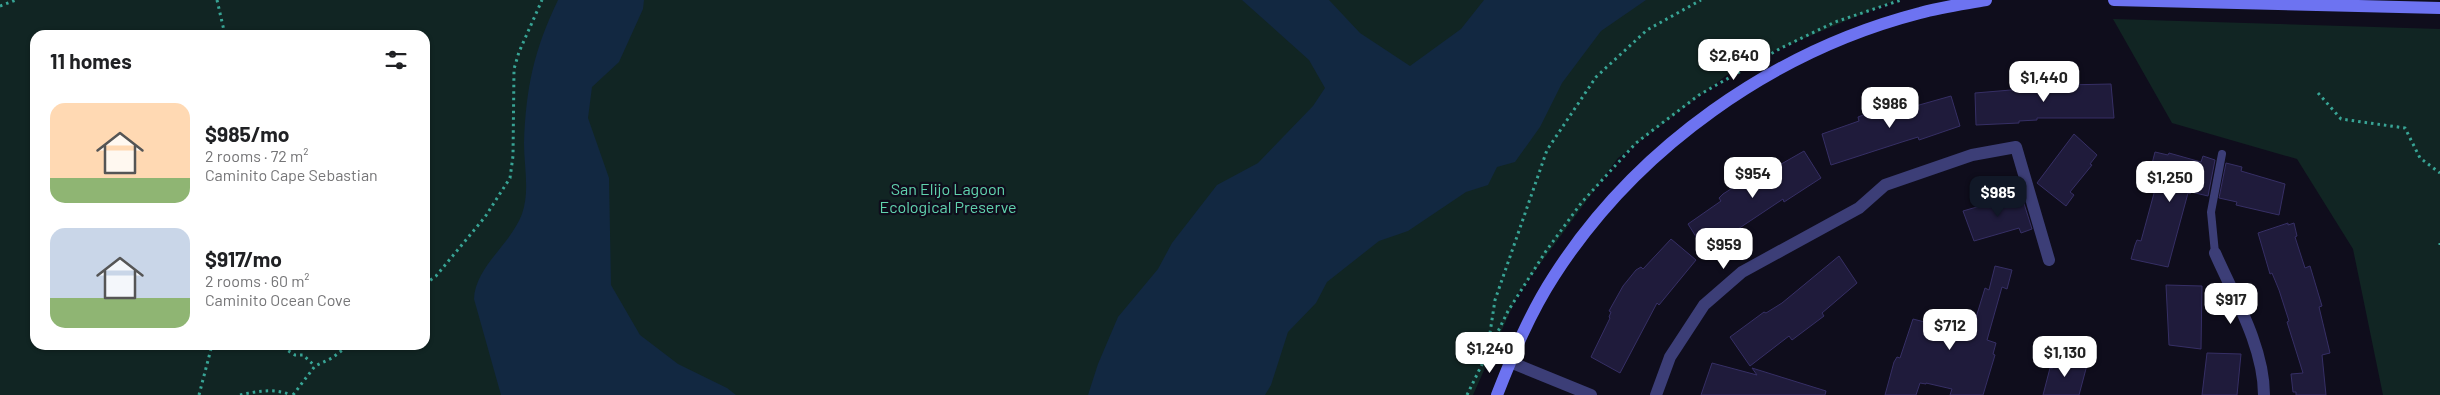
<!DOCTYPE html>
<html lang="en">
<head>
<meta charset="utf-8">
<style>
  body { margin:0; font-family:Barlow,sans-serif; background:#f2f2f2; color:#202124; height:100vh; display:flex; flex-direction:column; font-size:19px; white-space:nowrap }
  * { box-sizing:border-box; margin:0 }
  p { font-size:16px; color:#757577 }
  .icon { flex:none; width:28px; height:28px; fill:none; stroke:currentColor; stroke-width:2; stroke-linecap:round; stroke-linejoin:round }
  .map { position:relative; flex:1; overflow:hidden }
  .side { position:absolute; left:30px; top:30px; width:400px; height:320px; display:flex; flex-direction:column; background:#fff; border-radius:15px; box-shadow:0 1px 4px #0004 }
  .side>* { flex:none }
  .price { position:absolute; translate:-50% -42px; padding:0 11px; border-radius:10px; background:#fff; color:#222; font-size:16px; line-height:32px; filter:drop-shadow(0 1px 2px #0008) }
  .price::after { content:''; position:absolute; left:50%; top:30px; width:15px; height:11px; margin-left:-8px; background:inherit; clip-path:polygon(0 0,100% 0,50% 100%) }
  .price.active { background:#111827; color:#fff }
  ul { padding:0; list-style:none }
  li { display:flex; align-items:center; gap:15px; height:125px; padding:0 20px }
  li span { display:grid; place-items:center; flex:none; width:140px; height:100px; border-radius:15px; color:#555 }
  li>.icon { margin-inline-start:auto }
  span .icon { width:60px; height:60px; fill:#fffc; stroke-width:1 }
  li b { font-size:21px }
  h2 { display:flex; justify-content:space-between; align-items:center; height:60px; padding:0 20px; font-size:21px }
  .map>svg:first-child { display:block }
  .green { fill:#112523; fill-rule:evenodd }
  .water { fill:#122841 }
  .building { fill:#1f1b3b; stroke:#362f65 }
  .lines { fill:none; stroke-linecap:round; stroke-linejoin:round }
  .path { stroke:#38a495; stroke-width:3; stroke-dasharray:2.5 4; stroke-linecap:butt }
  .service { stroke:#3c3e77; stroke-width:8 }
  .minor { stroke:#3c3e77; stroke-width:12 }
  .secondary { stroke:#6d73f1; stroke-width:12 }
  .labels { text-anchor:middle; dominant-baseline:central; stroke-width:4.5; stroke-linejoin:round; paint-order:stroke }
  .park-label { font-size:16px; fill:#61d3ae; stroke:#0f0d1c }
</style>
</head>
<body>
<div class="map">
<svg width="2440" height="395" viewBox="0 0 2440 395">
  <rect width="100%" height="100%" fill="#0f0d1c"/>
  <!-- green -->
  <g class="green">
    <path d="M0,0H1896L1740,65L1618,158L1518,294L1473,395H0ZM35,35H425V345H35Z"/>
    <path d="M2113,19L2440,29V395H2383L2353,249L2297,159L2172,123Z"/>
  </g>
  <!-- water -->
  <g class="water">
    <path d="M558,0H644L643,9L619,62L592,87L588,118L609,178L611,285L640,335L678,364L727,388L736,395H501L474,299C475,267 511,244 522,214C530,191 524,167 524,143C526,87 534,50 558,0Z"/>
    <path d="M1242,0H1329L1360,33L1410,66L1461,29L1484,0H1646L1601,31L1562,83L1540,127L1515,162L1497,167L1488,185L1466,192L1408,231L1379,241L1327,282L1316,303L1288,332L1271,385L1265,395H1088L1098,364L1118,317L1158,269L1172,243L1217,185L1258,163L1313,106L1325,88L1309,60Z"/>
  </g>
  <!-- building -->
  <g class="building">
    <path d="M2051,81H2065V85L2111,84L2114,118H2037V120L2019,121V123L1976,125L1975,93L2023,89V83Z"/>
    <path d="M1951,96L1960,126L1919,140L1918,137L1902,142L1831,165L1822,134L1859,121L1858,117L1876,110L1877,113L1904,104L1905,109Z"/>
    <path d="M2074,134L2097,155L2090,164L2092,165L2070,192L2074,195L2066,206L2037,183Z"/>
    <path d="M1804,151L1821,178L1784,202L1783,199L1705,251L1688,224L1721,201L1719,198L1723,194L1759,171L1762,175Z"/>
    <path d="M2155,152L2168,155L2169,153L2201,162L2203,156L2215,160L2208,196L2191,192L2190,194L2188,193L2168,267L2131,259L2135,245L2137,240L2141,241L2156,186L2147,183Z"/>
    <path d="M2226,163L2242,167L2241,171L2285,184L2279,215L2236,205L2237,202L2219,198Z"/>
    <path d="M2021,194L2032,229L2021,233L2019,228L1974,241L1963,211Z"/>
    <path d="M2288,223V225L2294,223L2297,236L2295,237L2305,268L2310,266L2322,306L2319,307L2330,353L2322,355L2326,395H2296V392H2293L2291,374L2303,373L2287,322L2289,321L2279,290L2272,273L2270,274L2258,233Z"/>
    <path d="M1671,239L1696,260L1659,305L1657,303L1620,373L1591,357L1610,318L1609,317L1611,312L1609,311L1623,286L1636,270L1641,267L1643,269Z"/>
    <path d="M1839,256L1857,283L1822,313L1824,316L1792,340L1789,336L1750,366L1730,337L1764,312L1766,313L1782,303Z"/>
    <path d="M1995,266L2012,270L2007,289L2002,287L1987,340L1996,343L1993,354L1995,355L1983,395H1950L1952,389L1926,383V384L1920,383L1916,395H1885L1894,362L1897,357L1900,358L1913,319L1971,334L1985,288L1989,290Z"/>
    <path d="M2166,285L2202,286L2201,349L2169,345Z"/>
    <path d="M2207,353L2241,354L2237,395H2202Z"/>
    <path d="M2055,358L2087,365L2079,395H2043L2050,368L2052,369Z"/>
    <path d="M1712,363L1757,375L1752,368L1826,391L1825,395H1701Z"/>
  </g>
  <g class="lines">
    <!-- path -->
    <g class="path">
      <path d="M217,0L225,35"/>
      <path d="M0,6L16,0"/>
      <path d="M2318,93L2341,119L2405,128L2420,158L2440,173"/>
      <path d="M2440,243V245"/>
      <path d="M425,284L436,276L485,217L510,178L513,156L514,69L519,52L542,0"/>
      <path d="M287,345V350L295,355H303L315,366"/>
      <path d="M1488,346L1495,300L1547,150L1596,77L1647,30L1701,0"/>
      <path d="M199,395L212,345"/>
      <path d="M240,395C257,391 275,388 291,395"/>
      <path d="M293,395L315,366L332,358L349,345"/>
      <path d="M1467,395L1508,311L1546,251L1582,202L1636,143L1699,95L1781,48L1835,22L1901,0"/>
    </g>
    <!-- service -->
    <path class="service" d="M2215,253L2211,212L2222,154"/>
    <!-- minor -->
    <g class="minor">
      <path d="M2215,253C2234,296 2264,347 2264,395"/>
      <path d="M1510,362L1591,395"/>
      <path d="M1656,395L1670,357L1704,305L1742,272L1859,208L1885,185L1972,155L2016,147L2049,260"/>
    </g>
    <!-- secondary -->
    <g class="secondary">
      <path d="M2114,0L2440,8"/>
      <path d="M1497,395C1513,354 1530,313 1554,276C1636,148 1773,51 1920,13C1941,7 1964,4 1986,0"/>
    </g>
  </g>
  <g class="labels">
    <!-- park labels -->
    <g class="park-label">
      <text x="948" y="188">San Elijo Lagoon<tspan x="948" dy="18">Ecological Preserve</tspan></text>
    </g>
  </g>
</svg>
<b class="price" style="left:1734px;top:81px">$2,640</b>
<b class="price" style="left:2044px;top:103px">$1,440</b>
<b class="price" style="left:1890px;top:129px">$986</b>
<b class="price" style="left:1753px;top:199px">$954</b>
<b class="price" style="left:2170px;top:203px">$1,250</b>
<b class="price active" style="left:1998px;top:218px">$985</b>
<b class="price" style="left:1724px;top:270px">$959</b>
<b class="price" style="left:2231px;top:325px">$917</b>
<b class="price" style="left:1950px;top:351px">$712</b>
<b class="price" style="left:1490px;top:374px">$1,240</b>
<b class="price" style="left:2065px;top:378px">$1,130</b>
<section class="side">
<h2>11 homes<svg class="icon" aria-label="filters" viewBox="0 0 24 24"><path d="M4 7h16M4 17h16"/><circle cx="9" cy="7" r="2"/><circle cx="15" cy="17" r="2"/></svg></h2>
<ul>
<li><span style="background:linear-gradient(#ffd9b3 75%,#8fb573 0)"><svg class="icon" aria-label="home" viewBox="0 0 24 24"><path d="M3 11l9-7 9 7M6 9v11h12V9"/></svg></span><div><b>$985/mo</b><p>2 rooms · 72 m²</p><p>Caminito Cape Sebastian</p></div></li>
<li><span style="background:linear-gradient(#c9d6e8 70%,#8fb573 0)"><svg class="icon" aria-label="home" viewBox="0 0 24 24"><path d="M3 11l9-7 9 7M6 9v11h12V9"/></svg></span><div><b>$917/mo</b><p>2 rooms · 60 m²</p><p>Caminito Ocean Cove</p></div></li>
</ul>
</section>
</div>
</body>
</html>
